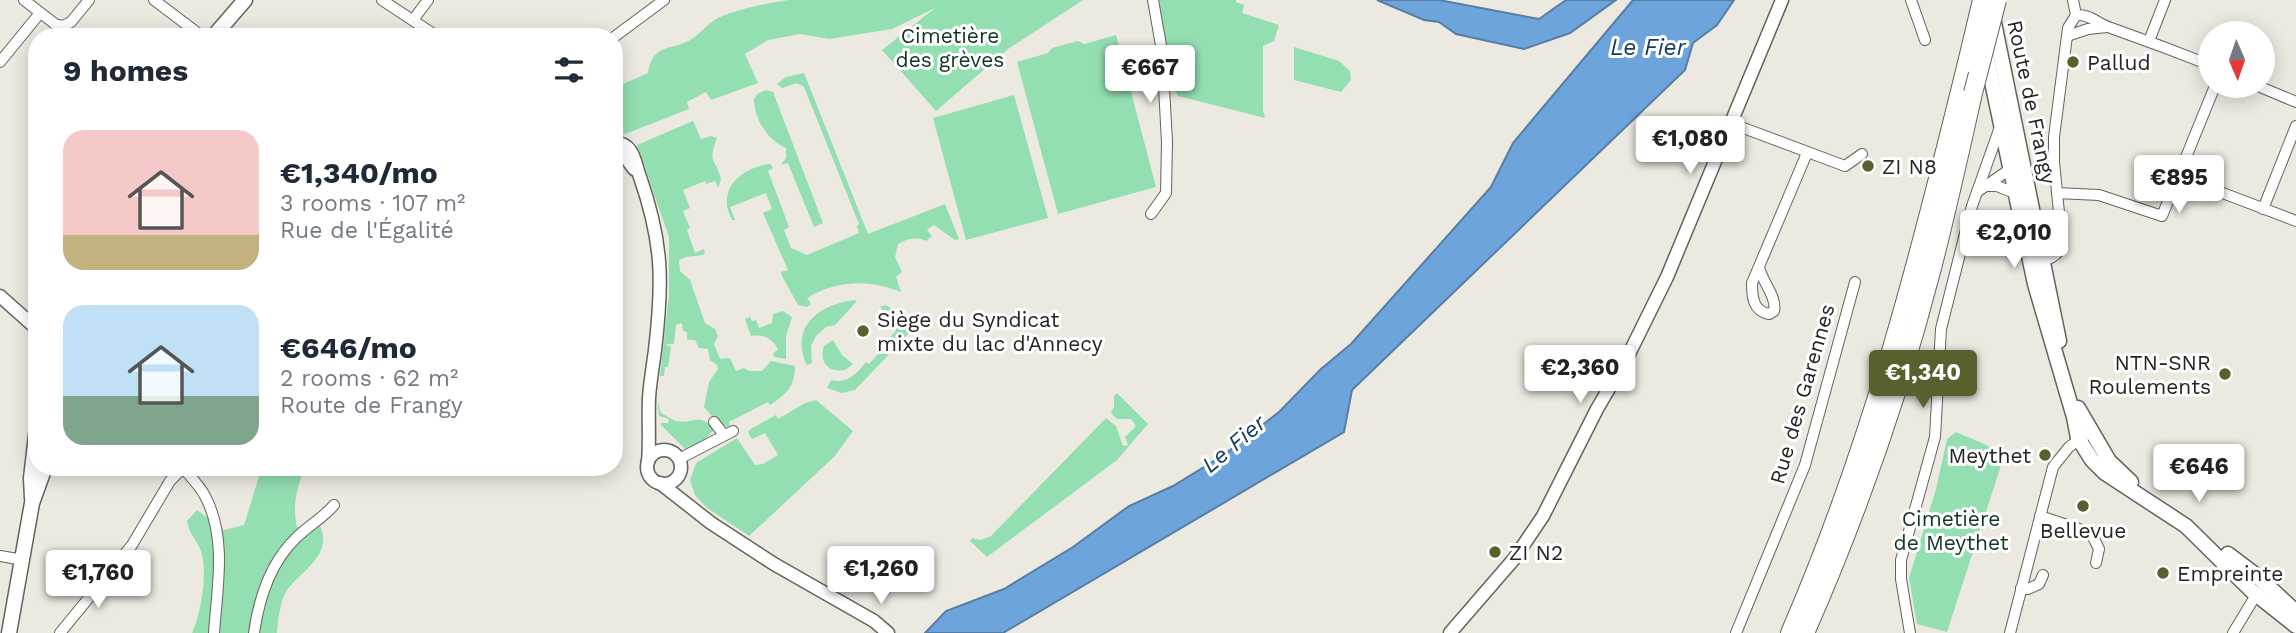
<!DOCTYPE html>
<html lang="en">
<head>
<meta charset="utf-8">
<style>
  body { margin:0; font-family:"Work Sans",sans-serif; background:#f6f6f7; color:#1f2937; height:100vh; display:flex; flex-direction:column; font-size:26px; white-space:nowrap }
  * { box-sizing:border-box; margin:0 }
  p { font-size:23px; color:#747a83 }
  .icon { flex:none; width:38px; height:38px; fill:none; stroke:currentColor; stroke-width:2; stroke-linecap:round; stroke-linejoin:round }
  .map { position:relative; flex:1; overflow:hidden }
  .side { position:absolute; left:28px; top:28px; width:595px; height:448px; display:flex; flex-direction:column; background:#fff; border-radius:28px; box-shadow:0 4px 18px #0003 }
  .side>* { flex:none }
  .needle { width:46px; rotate:178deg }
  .controls { position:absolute; left:2198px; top:21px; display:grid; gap:14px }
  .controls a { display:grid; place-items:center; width:77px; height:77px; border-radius:50%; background:#fff; box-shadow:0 4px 18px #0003; font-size:35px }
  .price { position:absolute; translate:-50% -60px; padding:0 16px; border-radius:7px; background:#fff; color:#222; font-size:23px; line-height:46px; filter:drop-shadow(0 2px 4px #0008) }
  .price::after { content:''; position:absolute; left:50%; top:42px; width:21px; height:16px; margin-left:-10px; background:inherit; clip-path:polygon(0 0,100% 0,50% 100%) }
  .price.selected { background:#595f2d; color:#fff }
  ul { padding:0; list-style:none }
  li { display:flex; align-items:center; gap:21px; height:175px; padding:0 35px }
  li span { display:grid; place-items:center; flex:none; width:196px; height:140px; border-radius:21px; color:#555 }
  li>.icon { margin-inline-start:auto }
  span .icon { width:84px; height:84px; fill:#fffc; stroke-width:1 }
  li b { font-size:30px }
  h2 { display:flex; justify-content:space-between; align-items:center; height:84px; padding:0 35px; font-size:30px }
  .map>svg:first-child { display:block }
  .green { fill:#94dfb2 }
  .water { fill:#6ca4db; stroke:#577ea3; stroke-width:2 }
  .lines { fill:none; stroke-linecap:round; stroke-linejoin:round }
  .minor-casing { stroke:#64635b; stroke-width:12 }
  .tertiary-casing { stroke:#64635b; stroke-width:15 }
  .secondary-casing { stroke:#64635b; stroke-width:17 }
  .motorway-casing { stroke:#64635b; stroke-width:20 }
  .minor { stroke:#fff; stroke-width:10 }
  .tertiary { stroke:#fff; stroke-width:12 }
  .secondary { stroke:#fff; stroke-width:14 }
  .motorway { stroke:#fff; stroke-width:18 }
  .motorway-bridge-casing { stroke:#64635b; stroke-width:20; stroke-linecap:butt }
  .motorway-bridge { stroke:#fff; stroke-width:18 }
  .poi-dot { fill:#595f2d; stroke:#fff; stroke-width:2.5 }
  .labels { text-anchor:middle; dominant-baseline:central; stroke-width:6; stroke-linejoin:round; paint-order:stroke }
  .park-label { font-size:21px; fill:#113321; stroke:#fff }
  .poi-label { font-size:21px; fill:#252421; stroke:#fff; text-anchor:start }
  .street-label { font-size:21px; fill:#252421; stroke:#fff }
  .water-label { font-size:23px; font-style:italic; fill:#143d61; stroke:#fff }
</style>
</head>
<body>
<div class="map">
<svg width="2296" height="633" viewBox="0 0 2296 633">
  <rect width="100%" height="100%" fill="#ebe9e0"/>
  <!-- green -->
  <g class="green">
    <path d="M788,0H1083L1008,49L936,111L882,50L935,8L892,29L829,39L800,34L768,40L745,54L758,83L711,100L706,92L687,102L689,109L620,136L614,146V88L648,73C652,43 672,51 692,39C701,33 708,23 718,18C737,9 768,3 788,0Z"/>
    <path d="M1159,0H1236V2L1244,5L1242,13L1279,25L1274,41L1263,46V110L1265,118L1178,96L1169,80Z"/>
    <path d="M1116,35L1156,187L1058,214L1017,62L1048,53L1052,48L1078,41L1084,44Z"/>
    <path d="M1294,47L1339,61L1350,71L1351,80L1341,92L1294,80Z"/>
    <path d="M804,73L868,234L945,204L959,239L955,240L934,225L927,230L932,236L926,241C919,236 907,238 898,244L895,257L902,272L896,277L901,292C869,279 836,280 807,298L811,304L807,307L798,305L782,276L781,272L788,270L763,213L772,209L766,193L730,207L735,220H732C730,215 727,209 727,204C725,180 750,166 770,164L773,168L768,171L789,227L784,230L791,248L807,255L859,233L857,226L859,224L804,87L797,83L782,88L777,84L786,77Z"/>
    <path d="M766,90L773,92L823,223L814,227L788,163L781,165L786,158V148C768,141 754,119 754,99L757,94Z"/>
    <path d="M1014,95L1048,218L966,240L933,118Z"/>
    <path d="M693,121L701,139L711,136L717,138C707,164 716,158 721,179L718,188L715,181L706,184L705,181L683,190L690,208L683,211L690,228L687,230L695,253L704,249L705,252L703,255L686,257L679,260L680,271L690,280L705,323L715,329L718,336L714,344L720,359L730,358L736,371L744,368L749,371H762L771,361L795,366C795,386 787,394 770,405L768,402L729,422L730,426L728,427L716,421L704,407L709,382L718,369L717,365L710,360L708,349L699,348L695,340H687V332L683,331L682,323L676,325L674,344H667V346H671L668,367H665L664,376H660L669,295V237L637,145Z"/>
    <path d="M855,300L857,301L835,325L826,327L816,336L811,346L812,363L807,365C789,326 820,304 855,300Z"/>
    <path d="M885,305L908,317L912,324L910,332L855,390L842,393L827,388L831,380C848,384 856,374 866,362L869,364L882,350L880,347L896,331L887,321L891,318L880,307Z"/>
    <path d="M783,311L792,317L786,336V359L774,357L773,353L778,350C773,338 763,334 751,336L745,319L750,317L752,321L756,320L759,328L772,323L773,314Z"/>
    <path d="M833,340L842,355L853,364L845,370C828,373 819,362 824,346Z"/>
    <path d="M1117,393L1148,424L1117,460L987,557L970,541L972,538L980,540L991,536L1106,418L1116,426L1123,446L1128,445L1125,437L1136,426L1131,419H1117L1111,413L1114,407V396Z"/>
    <path d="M657,400L661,413C666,415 672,420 676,421C693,425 701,411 714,430L703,441L685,449L661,425V423H668L669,419L659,416Z"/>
    <path d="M816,400L853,431L835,456L749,536L706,507L695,495L690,480L696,463L737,438L755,465L763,464L778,455L765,433L752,439L748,432L749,430L776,415L778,419L805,403Z"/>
    <path d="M1956,432L2005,453L1947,632L1917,624L1909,578L1936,489L1947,439Z"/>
    <path d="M262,467H305C297,487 292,506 297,527L320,526C333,555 302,570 287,590C280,600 278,621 277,633H192C201,615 208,570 201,551C197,540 189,534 187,521L197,510L224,530L244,525Z"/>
  </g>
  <!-- water -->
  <g class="water">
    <path d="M1377,0H1439L1539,19L1566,0H1616L1570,33L1524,49L1456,34L1439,22L1424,20Z"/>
    <path d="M1633,0H1734L1717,25L1693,43L1685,70L1352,390L1344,432L1003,633H925L946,611L1004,589L1073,547L1129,506L1173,486L1225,454L1279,412L1321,369L1351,344L1491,187L1513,143Z"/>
  </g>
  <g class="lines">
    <!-- minor casing -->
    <g class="minor-casing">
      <g id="minor">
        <path d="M24,0L55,24L63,26L71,22L89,0"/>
        <path d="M154,0L203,37"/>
        <path d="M382,0L438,37"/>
        <path d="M1911,0L1925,40"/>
        <path d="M2076,15C2090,14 2098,24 2111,28C2145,40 2177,52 2210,65"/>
        <path d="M413,20L428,0"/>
        <path d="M2067,36L2088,29L2107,27"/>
        <path d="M614,37L664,0"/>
        <path d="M2149,41L2165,0"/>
        <path d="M0,62L40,13"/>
        <path d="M2258,86L2296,102"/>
        <path d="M1730,123L1845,166L1862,154"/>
        <path d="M2178,176L2296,221"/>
        <path d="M1986,186H1997L2017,194"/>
        <path d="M1977,192L2013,167"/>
        <path d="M2057,193L2099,195L2162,216L2215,86"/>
        <path d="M2263,209L2296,126"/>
        <path d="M1151,214L1166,193L1167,142L1162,51L1153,0"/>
        <path d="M2039,261C2052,260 2059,255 2062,243L2054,162V137L2068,28L2076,15L2073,0"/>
        <path d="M1759,267C1762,282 1777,296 1774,311L1769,314C1753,311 1752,297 1752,283L1807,153"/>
        <path d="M714,422L724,435"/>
        <path d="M679,459L733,431"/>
        <path d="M2040,516L2091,533L2099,549L2096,563"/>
        <path d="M0,556L23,560"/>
        <path d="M2021,588L2028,589L2039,584L2043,575"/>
        <path d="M60,633L132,545L170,481L183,468C191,477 201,487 206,498C227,539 217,589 214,633"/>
        <path d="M254,633C259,598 270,563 296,538C308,526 323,518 334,505"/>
        <path d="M1736,633L1805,465L1855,282"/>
        <path d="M1910,633L1901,579V560L1935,437L1941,329L1972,206L2000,127"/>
        <path d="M2010,633L2053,467L2069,447L2091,431"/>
        <path d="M2233,633L2256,595"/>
      </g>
    </g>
    <!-- tertiary casing -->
    <g class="tertiary-casing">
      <g id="tertiary">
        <path d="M614,142C635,144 634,162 640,177C663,243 663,282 655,350C653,366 650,382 649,398C648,420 650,440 648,462"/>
        <path d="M614,152L626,158L634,169"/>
        <path d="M0,296L37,329"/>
        <circle cx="664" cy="467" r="17"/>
        <path d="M182,467H183"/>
        <path d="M660,483L711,523L774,564L874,621L888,633"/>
        <path d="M1450,633L1514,559L1543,516L1597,409L1628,356L1667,277L1782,0"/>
      </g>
    </g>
    <!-- secondary casing -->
    <g class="secondary-casing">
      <g id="secondary">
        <path d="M1993,18L2059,341"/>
        <path d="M213,37L245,0"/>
        <path d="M1985,49L2035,284L2074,417L2078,438L2092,460L2105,473L2186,526L2252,591L2296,626"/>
        <path d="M2078,408L2109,461L2131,482"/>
        <path d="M32,498L31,478L37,427"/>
        <path d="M2228,554L2257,576L2296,612"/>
        <path d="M9,633L32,503L45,467"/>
      </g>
    </g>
    <!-- motorway casing -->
    <g class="motorway-casing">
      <g id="motorway">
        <path d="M1790,633C1871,447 1919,259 1967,63"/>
        <path d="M1805,633C1857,515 1900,392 1932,268C1947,210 1960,151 1973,93"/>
      </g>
    </g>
    <!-- minor -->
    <use href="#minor" class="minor"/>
    <!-- tertiary -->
    <use href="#tertiary" class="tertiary"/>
    <!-- secondary -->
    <use href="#secondary" class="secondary"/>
    <!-- motorway -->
    <use href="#motorway" class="motorway"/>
    <!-- motorway-bridge casing -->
    <g class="motorway-bridge-casing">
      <g id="motorway-bridge">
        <path d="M1967,63L1982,0"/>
        <path d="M1973,93L1997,0"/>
      </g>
    </g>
    <!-- motorway-bridge -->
    <use href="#motorway-bridge" class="motorway-bridge"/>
  </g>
  <!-- markers -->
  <g class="poi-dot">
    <circle cx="2073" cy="62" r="7"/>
    <circle cx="1868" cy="166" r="7"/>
    <circle cx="863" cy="331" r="7"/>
    <circle cx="2225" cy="374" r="7"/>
    <circle cx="2045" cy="455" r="7"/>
    <circle cx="2083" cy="506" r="7"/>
    <circle cx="1495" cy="552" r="7"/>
    <circle cx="2163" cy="573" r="7"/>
  </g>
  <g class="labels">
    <!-- park labels -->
    <g class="park-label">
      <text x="950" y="35">Cimetière<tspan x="950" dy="24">des grèves</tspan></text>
      <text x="1951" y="518">Cimetière<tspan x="1951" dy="24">de Meythet</tspan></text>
    </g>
    <!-- poi labels -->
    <g class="poi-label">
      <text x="2087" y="62">Pallud</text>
      <text x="1882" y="166">ZI N8</text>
      <text x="877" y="319">Siège du Syndicat<tspan x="877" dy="24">mixte du lac d'Annecy</tspan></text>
      <text x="2211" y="362" text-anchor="end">NTN-SNR<tspan x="2211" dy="24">Roulements</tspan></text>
      <text x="2031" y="455" text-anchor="end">Meythet</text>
      <text x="2083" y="530" text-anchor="middle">Bellevue</text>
      <text x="1509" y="552">ZI N2</text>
      <text x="2177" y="573">Empreinte</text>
    </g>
    <!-- street labels -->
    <g class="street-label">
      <text transform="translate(2032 102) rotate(78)">Route de Frangy</text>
      <text transform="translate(1802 394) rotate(-74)">Rue des Garennes</text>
    </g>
    <!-- water labels -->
    <g class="water-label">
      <text x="1648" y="47">Le Fier</text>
      <text transform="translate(1234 444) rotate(-40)">Le Fier</text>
    </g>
  </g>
</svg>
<div class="controls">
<a><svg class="needle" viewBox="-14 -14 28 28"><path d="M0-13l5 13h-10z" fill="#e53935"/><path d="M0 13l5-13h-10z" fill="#747a83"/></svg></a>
</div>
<b class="price" style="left:1150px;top:105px">€667</b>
<b class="price" style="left:1690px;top:176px">€1,080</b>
<b class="price" style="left:2179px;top:215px">€895</b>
<b class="price" style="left:2014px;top:270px">€2,010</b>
<b class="price" style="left:1580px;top:405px">€2,360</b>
<b class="price selected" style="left:1923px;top:410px">€1,340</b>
<b class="price" style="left:2199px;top:504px">€646</b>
<b class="price" style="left:881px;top:606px">€1,260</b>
<b class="price" style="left:98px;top:610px">€1,760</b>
<section class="side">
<h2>9 homes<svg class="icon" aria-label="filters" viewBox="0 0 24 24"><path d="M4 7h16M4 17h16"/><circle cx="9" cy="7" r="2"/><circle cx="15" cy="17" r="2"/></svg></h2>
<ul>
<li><span style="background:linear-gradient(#f6c9c9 75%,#c2b280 0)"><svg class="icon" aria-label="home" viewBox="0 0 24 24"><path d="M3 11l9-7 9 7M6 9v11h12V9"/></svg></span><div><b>€1,340/mo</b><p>3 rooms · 107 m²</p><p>Rue de l'Égalité</p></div></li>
<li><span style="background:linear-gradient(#bfe0f5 65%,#7fa58c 0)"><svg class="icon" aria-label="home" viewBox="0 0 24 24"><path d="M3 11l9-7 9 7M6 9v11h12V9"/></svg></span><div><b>€646/mo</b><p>2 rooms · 62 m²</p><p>Route de Frangy</p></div></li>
</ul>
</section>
</div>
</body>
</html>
